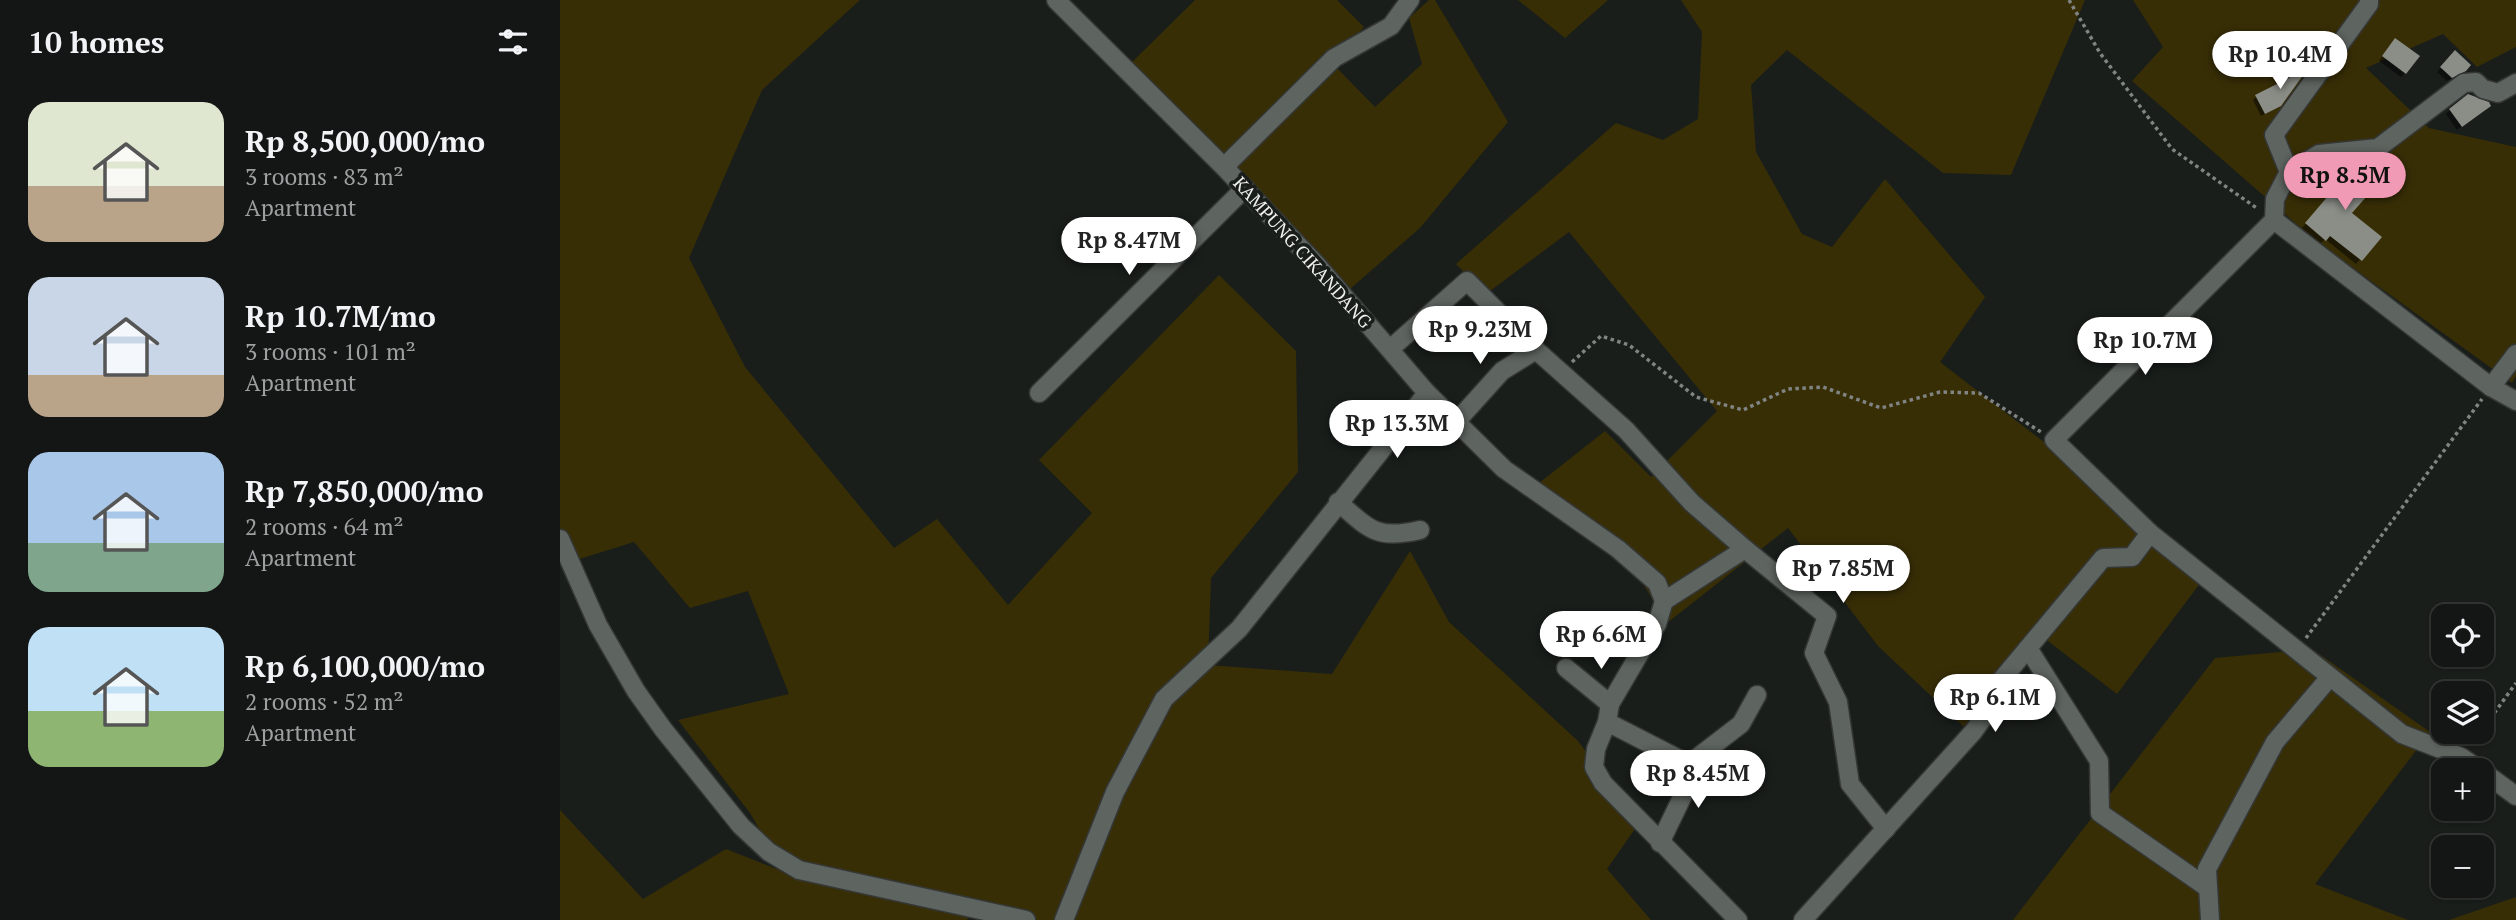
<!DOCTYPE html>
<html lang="en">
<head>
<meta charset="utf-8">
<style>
  body { margin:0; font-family:"PT Serif",serif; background:#1c1f1d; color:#f1f3f6; height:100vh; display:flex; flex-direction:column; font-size:26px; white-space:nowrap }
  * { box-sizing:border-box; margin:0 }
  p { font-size:23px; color:#9d9fa0 }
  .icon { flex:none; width:38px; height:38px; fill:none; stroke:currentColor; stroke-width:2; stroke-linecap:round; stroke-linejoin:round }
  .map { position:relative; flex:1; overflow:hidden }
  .drawer { display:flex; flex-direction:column; background:#131614; width:560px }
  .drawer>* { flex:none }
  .tools { position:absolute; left:1871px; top:604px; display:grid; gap:14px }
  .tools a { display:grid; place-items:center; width:63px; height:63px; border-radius:14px; background:#131614; box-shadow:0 2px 5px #0004,0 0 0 2px #323534; font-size:35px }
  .price { position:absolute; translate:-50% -60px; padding:0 16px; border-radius:24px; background:#fff; color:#222; font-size:23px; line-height:46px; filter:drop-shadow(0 2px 4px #0008) }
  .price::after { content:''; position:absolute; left:50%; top:42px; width:21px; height:16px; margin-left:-10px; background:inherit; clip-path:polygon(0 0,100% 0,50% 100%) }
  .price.active { background:#f09ab6; color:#111 }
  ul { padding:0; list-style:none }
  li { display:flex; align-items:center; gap:21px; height:175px; padding:0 28px }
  li span { display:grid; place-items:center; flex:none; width:196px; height:140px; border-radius:21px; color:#555 }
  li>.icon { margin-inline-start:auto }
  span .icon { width:84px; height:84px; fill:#fffc; stroke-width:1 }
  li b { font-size:30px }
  h2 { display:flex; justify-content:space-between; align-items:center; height:84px; padding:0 28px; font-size:30px }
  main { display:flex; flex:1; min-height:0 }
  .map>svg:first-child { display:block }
  .green { fill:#382e06 }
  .shadow { fill:#0007 }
  .building { fill:#8b8e87 }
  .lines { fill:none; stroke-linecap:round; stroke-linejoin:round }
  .minor-casing { stroke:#343735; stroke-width:21 }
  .tertiary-casing { stroke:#343735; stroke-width:21 }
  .path { stroke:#808482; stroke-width:3.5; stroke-dasharray:3.5 3.5; stroke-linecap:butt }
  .minor { stroke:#5e6460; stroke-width:18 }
  .tertiary { stroke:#5e6460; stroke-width:18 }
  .labels { text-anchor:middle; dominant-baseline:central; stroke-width:7; stroke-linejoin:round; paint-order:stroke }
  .street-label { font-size:18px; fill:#eef1ef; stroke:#191e1b }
</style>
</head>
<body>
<main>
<section class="drawer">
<h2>10 homes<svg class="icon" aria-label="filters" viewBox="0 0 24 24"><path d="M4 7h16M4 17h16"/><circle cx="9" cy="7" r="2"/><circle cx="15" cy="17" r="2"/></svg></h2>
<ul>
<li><span style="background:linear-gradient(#dfe7d0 60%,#b9a48a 0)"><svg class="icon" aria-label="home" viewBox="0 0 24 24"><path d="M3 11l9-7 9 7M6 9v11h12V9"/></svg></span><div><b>Rp 8,500,000/mo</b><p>3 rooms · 83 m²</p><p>Apartment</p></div></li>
<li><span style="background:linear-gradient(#c9d6e8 70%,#b9a48a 0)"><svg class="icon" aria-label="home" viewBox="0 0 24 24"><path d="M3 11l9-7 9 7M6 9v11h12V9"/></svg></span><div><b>Rp 10.7M/mo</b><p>3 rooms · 101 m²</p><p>Apartment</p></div></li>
<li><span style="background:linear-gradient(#a9c7e8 65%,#7fa58c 0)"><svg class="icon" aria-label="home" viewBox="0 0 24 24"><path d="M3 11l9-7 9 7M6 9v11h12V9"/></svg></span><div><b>Rp 7,850,000/mo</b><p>2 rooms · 64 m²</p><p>Apartment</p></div></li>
<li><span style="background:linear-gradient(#bfe0f5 60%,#8fb573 0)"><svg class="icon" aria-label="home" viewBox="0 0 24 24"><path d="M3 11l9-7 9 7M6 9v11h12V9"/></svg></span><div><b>Rp 6,100,000/mo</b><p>2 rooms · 52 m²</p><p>Apartment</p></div></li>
</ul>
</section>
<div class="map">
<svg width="1956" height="920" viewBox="0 0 1956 920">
  <rect width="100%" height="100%" fill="#191e1b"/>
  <!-- green -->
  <g class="green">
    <path d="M0,0H300L202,90L129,258L185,367L334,548L377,519L448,605L532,513L479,460L659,275L736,351L738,472L651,578L648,665L772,674L850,551L889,622L1018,741L1079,823L1047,869L1091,920H458L414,908L407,920H0V734V810L83,899L166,849L224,872L190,813L118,720L229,694L188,591L130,608L74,542L10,562L0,542Z"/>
    <path d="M635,0H777L804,27L772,63L815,107L862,64L849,18L869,0H875L948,122L860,228L790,289L567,67Z"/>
    <path d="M958,0H1048L1005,38Z"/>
    <path d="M1121,0H1525L1451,175L1383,173L1227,50L1191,85L1196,152L1242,234L1272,247L1325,179L1425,297L1380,362L1650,570L1557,694L1480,635L1404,727L1318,646L1228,528L1107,623L1056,540L974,487L1045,431L1091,477L1157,411L1009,232L926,294L896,264L1056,123L1103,140L1138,119L1142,32Z"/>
    <path d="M1573,0H1956V47L1917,67L1883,34L1806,68L1869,128L1956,147V376L1952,383L1757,242L1572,81L1603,47Z"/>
    <path d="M1752,649L1870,732L1755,884L1848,920H1453L1655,658Z"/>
    <path d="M1956,897V920H1889Z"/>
  </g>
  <!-- shadow -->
  <g class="shadow">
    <path d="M1831,44L1845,73L1841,77L1819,61Z"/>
    <path d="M1895,53L1909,65L1899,75L1887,81L1877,72Z"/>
    <path d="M1696,97L1720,105L1701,116L1693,100Z"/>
    <path d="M1890,110H1925L1897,130L1886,114Z"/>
    <path d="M1770,170L1790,213L1819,237L1796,264L1765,239L1760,244L1742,228L1771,195L1758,184Z"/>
  </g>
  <!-- building -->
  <g class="building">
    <path d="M1835,38L1860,56L1846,74L1822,56Z"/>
    <path d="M1895,50L1911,65L1906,71L1892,78L1880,67Z"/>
    <path d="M1743,62L1749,67L1721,106L1705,114L1695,95L1729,78Z"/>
    <path d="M1908,94L1929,102L1931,106L1902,127L1889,109Z"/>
    <path d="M1785,163L1814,188L1792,213L1822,237L1802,261L1770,236L1766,241L1745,223L1774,189L1761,179L1774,164Z"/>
  </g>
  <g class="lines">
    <!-- minor casing -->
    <g class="minor-casing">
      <g id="minor">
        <path d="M496,0L664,167L757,265L867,393L944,469L1058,549L1097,583L1104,601L1097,624L1050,704L1047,722L1036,749L1034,767L1043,783L1178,920"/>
        <path d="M1809,0V4L1714,135L1729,172L1715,199L1714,220L1494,440L1590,533L1842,734L1901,757L1920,770"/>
        <path d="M664,167L774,58L831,26L850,0"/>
        <path d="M1729,172L1759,154L1818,148L1904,83L1916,82L1923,89L1938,93L1956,83"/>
        <path d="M1714,220L1931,387L1956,401"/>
        <path d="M830,349L907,281L976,350L1066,430L1132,503L1185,549"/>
        <path d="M1931,387L1956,354"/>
        <path d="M479,393L685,188"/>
        <path d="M896,422L942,371L976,350"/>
        <path d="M778,502C810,530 817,540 860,530"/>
        <path d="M1104,601L1185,549L1267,616L1254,653L1278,702L1290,784L1326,829"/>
        <path d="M1468,648L1539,761L1540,813L1648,888"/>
        <path d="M1006,668L1050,704"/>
        <path d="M1047,722L1129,764"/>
        <path d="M1922,771L1956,796"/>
        <path d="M1100,843L1128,785L1129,764L1181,724L1197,695"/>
        <path d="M504,920L555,792L604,699L679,629L867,393"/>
        <path d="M1243,920L1413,732L1424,717L1428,696L1543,558L1572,557L1590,533"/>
        <path d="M1650,920L1647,869L1715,742L1770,677"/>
      </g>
    </g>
    <!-- tertiary casing -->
    <g class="tertiary-casing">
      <path id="tertiary" d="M0,539L38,625L76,691L103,729L181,826L209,852L239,870L466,920"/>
    </g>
    <!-- path -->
    <g class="path">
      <path d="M1509,0L1540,53L1612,149L1698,209"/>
      <path d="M1012,362L1041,336L1069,345L1136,397L1183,410L1228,389L1263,387L1321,408L1380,392L1419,393L1481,432"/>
      <path d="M1746,638L1922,399"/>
      <path d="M1922,730L1956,683"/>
      <path d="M1911,744L1920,732"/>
    </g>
    <!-- minor -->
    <use href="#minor" class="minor"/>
    <!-- tertiary -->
    <use href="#tertiary" class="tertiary"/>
  </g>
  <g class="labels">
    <!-- street labels -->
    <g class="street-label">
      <text transform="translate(743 252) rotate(48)">KAMPUNG CIKANDANG</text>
    </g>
  </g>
</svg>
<div class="tools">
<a><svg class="icon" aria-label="locate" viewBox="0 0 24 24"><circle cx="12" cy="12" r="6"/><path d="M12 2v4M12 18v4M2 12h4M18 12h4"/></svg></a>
<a><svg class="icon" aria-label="layers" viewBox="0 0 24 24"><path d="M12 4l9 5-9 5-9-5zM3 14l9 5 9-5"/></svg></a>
<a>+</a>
<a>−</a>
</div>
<b class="price" style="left:1720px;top:91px">Rp 10.4M</b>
<b class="price active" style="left:1785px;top:212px">Rp 8.5M</b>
<b class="price" style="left:569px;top:277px">Rp 8.47M</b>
<b class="price" style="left:920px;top:366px">Rp 9.23M</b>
<b class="price" style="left:1585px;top:377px">Rp 10.7M</b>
<b class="price" style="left:837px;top:460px">Rp 13.3M</b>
<b class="price" style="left:1283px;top:605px">Rp 7.85M</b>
<b class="price" style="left:1041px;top:671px">Rp 6.6M</b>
<b class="price" style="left:1435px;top:734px">Rp 6.1M</b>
<b class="price" style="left:1138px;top:810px">Rp 8.45M</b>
</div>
</main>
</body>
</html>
